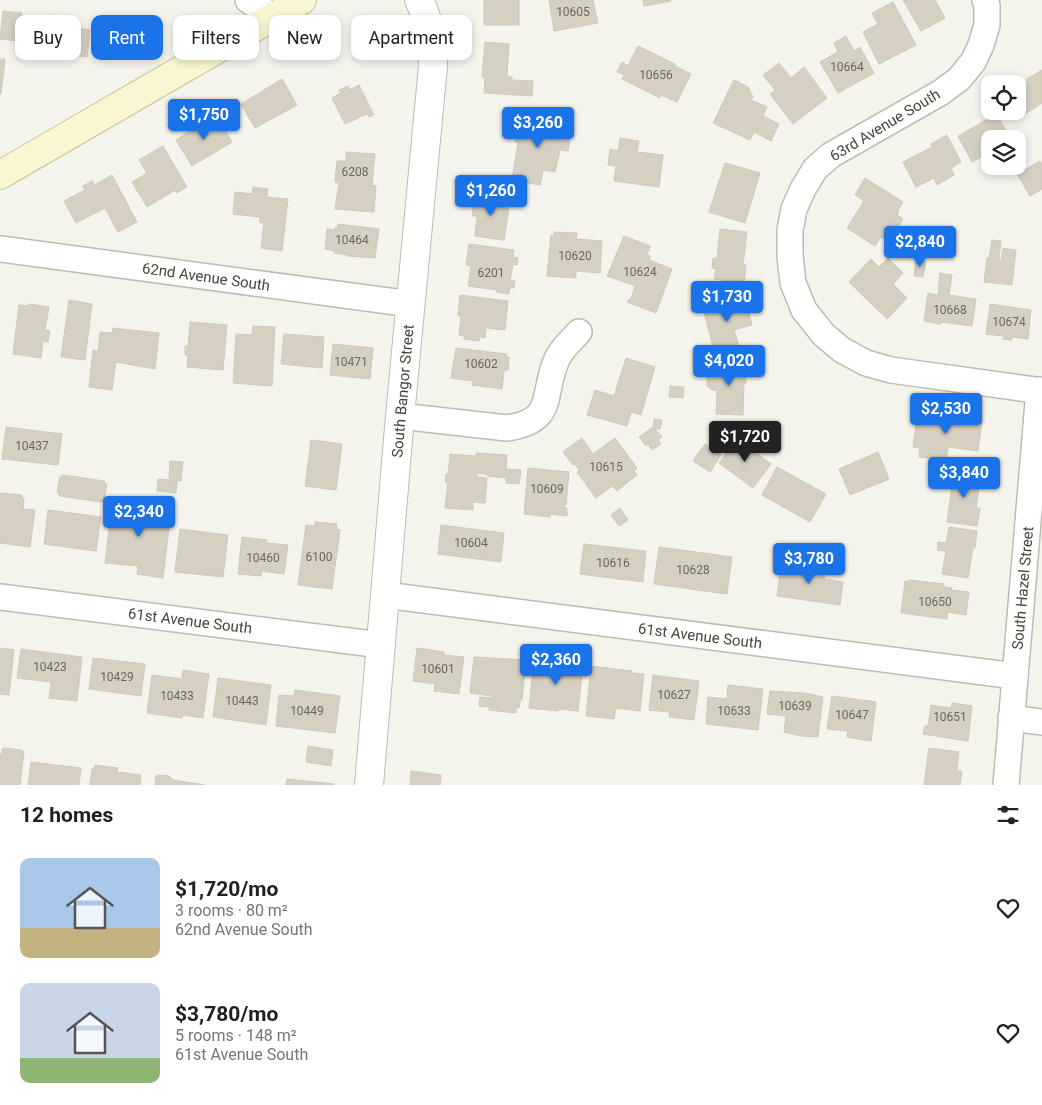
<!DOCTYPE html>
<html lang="en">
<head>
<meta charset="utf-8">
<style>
  body { margin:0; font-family:Roboto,sans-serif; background:#f2f2f2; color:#202124; height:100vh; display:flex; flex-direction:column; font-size:19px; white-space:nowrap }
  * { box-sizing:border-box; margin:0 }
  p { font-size:16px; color:#757577 }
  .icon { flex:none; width:28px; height:28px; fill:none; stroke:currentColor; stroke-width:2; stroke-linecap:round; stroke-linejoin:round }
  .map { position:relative; height:785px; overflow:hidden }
  .drawer { display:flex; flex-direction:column; background:#fff; flex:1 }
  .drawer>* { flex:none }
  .banner { position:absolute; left:15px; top:15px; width:500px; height:45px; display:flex; gap:10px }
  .tools { position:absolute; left:981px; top:75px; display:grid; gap:10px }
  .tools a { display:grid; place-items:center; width:45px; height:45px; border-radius:10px; background:#fff; box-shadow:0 2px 8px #0003; font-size:25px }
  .price { position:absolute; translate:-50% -42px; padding:0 11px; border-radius:5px; background:#1a73e8; color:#fff; font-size:16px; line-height:32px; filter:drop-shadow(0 1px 2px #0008) }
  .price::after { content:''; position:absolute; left:50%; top:30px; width:15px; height:11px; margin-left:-8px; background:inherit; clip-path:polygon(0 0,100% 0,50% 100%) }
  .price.selected { background:#222; color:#fff }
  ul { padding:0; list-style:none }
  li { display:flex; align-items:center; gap:15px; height:125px; padding:0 20px }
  li span { display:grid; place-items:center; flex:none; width:140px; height:100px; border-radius:10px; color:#555 }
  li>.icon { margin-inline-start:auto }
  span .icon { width:60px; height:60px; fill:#fffc; stroke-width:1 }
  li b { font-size:21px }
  h2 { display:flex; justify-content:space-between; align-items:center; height:60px; padding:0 20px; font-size:21px }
  .pill { padding:0 18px; border-radius:10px; background:#fff; box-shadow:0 2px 8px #0003; font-size:18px; line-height:45px }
  .pill.selected { background:#1a73e8; color:#fff }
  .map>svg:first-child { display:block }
  .building { fill:#d5d0c2; stroke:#cfc9b6 }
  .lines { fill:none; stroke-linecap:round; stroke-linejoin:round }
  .minor-casing { stroke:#bfbcaf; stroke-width:28 }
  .tertiary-casing { stroke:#bfbcaf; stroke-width:30 }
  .secondary-casing { stroke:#c6c29a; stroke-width:30 }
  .minor { stroke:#fff; stroke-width:25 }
  .tertiary { stroke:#fff; stroke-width:28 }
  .secondary { stroke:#f9f6d1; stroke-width:28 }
  .labels { text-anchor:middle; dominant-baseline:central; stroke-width:4.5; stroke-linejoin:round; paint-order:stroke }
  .number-label { font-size:12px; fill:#6b685c }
  .street-label { font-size:15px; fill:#48453a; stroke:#fff }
</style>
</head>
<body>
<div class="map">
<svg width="1042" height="785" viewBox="0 0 1042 785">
  <rect width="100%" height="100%" fill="#f4f3ec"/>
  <!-- building -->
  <g class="building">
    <rect x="484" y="0" width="35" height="25"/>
    <path d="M549,0H593L598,23L554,31Z"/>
    <path d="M643,0H670L671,1L644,6Z"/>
    <path d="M903,0H935L945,18L921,31Z"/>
    <path d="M893,2L916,45L879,64L863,32L878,24L872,13Z"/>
    <path d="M3,11L22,13V16L34,17L30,52L27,54L19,53L17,51L18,41L0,39Z"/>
    <path d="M52,15L79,19L77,28L90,30L87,57L47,51Z"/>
    <path d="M95,19L135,24V27L148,29L146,47L133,45L132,54L92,50Z"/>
    <path d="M846,36L854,51L860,47L874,73L838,93L820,62L838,52L834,43Z"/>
    <path d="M485,42L509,44L507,77H512V80L533,81L532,96L484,93L485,77H482Z"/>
    <path d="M638,46L675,64V66L691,74L677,102L661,95L660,98L622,79L624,75L617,72L622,62L628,66Z"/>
    <path d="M0,59H5L1,94H0Z"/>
    <path d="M779,63L791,78L804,67L827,98L793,124L770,94L775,90L763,75Z"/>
    <path d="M1042,70V103L1016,120L1010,111H1018V88L1028,81L1027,79Z"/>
    <path d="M282,79L297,105L255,128L241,104Z"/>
    <path d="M734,80L748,87L753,97L751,100L767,107L763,116L779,124L771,141L754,132L750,140L713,123Z"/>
    <path d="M359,85L374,115L369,117L367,114L345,124L332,98L341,93L339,90L348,86L349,90Z"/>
    <path d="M997,114L1010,139H990V152L972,162L958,136Z"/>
    <path d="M216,115L232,142L192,166L176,140Z"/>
    <path d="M519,117L564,125L562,136L570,138L568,151L560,150L555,172L543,170L540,185L512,180L518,143L515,142Z"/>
    <path d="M947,135L961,162L951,168L954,175L937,185L934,178L916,187L903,162L932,147L931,144Z"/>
    <path d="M620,138L639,141L637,152L663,155L659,187L614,181L616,166L608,165L610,149L618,151Z"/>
    <path d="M163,146L187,187L177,193L175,190L147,207L132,182L147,173L139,160Z"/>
    <path d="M346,152L375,154L372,185L376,186L374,212L335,209L339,183L335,182L337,161H346Z"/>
    <path d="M1040,161L1042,165V189L1030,196L1017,174Z"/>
    <path d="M725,163L760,173L745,223L709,212Z"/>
    <path d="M112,175L137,222L118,232L105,208L76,223L64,201L85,190L83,186L92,181L94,185Z"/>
    <path d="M865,178L903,202L898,210L899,211L897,215L903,219L890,239L885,235L883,238L881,237L875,246L847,228L864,201L855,195Z"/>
    <path d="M253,187L268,189L267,197L288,199L282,251L261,248L264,223H260V217L233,214L235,192L252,194Z"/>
    <path d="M475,195L510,200L504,240L475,236L477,216H472Z"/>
    <path d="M338,224L379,229L375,258L347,256L348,255L334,253L335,251L325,249L327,229L335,230V227L338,228Z"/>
    <path d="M720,229L747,232L743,265H746L744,283L714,279L716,269L712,268L713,258H717Z"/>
    <path d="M554,232L577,233L576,239L602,241L600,273L576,271V278L547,276L551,235L554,236Z"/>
    <path d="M624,236L650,246L647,255L650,256L649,260L672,269L656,313L627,302L629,299H631L635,286L607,276Z"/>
    <path d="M992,240L1001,241L999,260L1001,261L1003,248L1016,250L1012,285L984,282L987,258H989Z"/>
    <path d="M469,244L514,250L513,257L518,258L517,265L513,264L510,281H515L514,288L510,287L509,294L497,292V290L468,286L471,266L466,265Z"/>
    <path d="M888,258L903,273L893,284L907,298L887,319L849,282L871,259L879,267Z"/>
    <path d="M916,260L926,261L923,277L914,276Z"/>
    <path d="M940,273L952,275L949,295L976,299L972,326L941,322L940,324L924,321L928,293L938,295Z"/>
    <path d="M744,294L752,325L734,330L740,350L716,357L702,305Z"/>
    <path d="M460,295L508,301L505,330L486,328L485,338L480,337L479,341L464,339V336L459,335L461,316H458Z"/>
    <path d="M69,300L92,304L85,360L61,357Z"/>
    <path d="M29,304L49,307L45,330L50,331L48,342L43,341L41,358L13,354L19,305L29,306Z"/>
    <path d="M990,304L1031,310L1028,339L1012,337V340L1003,339L1004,336L986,334Z"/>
    <path d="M190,322L227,325L223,370L187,367L188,355H185V346H188Z"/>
    <path d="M253,326L275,327L272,386L233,383L236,334L252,335Z"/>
    <path d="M113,328L159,333L155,369L116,362L112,390L89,387L93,350L98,351L100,332L112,333Z"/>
    <path d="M284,334L324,337L322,368L281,364Z"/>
    <path d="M333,344L373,348L370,379L330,375Z"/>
    <path d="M456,348L507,354L506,357H509L508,370H504L502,389L472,385L473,381L451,378Z"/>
    <path d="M626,358L655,367L641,415L631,412L627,426L587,415L595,390L614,396Z"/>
    <path d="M725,359H746V383H744L743,415L716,414L717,390H712L707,386V373L717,374V365L725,366Z"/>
    <path d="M670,386L684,387L683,398L669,397Z"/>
    <path d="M932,413L982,420L978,451L948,447L946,460L919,457L920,448L913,447L917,416L931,418Z"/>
    <path d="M654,419L662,420L660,429H655L662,437L658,440L661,444L652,450L648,444L646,446L639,437L653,427Z"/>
    <path d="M6,427L62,434L58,465L2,459Z"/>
    <path d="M582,438L593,454L615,438L637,468L634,471L637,475L617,491L612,486L596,498L577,472L579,470L575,464L573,465L563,452Z"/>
    <path d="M737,439L771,464L753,488L719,463Z"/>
    <path d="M311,440L342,444L336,490L305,486Z"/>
    <path d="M705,444L721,455L710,472L693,461Z"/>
    <path d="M878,452L889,479L850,495L839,469Z"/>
    <path d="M476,453L507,455L506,469L521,470L519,484L506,483V478L487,476V474L477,473V477L487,478L485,503L473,502V510L445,508L448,482H445L446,474H448L450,454L476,456Z"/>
    <path d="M170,461L183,462L181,481L169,479Z"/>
    <path d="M777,467L826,494L810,522L762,495Z"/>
    <path d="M528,468L569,472L566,505H564V507L567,508V516L550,514V517L524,514Z"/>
    <path d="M954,471L981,475L976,508H980L977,526L947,522Z"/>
    <path d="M63,475L104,481L107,484L104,500L101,502L60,496L57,492L60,477Z"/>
    <path d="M158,479L177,481L176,493L157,491Z"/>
    <path d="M0,493L21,495L24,500L23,509L35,510L30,547L0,543Z"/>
    <path d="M144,504L166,506L165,511L171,512L163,578L137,574L138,566L105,563L112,505L143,509Z"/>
    <path d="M620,508L628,520L619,526L611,515Z"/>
    <path d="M48,510L101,517L96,551L44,544Z"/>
    <path d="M315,522L337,524L336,529L340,530L332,589L298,585L306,525L315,526Z"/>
    <path d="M441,525L504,533L501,562L438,554Z"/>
    <path d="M949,527L977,531L975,548H973L968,578L942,574L946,551L937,550L938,542L946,543Z"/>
    <path d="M180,529L228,535L223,577L175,572Z"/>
    <path d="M242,537L267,540L266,543L288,545L284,574L262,571L261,576L238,574Z"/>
    <path d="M584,544L646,551L643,582L580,574Z"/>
    <path d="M659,547L732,557L727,594L654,584Z"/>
    <path d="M803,563L826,566L824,579L843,582L840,605L777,596L781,566L802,569Z"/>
    <path d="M909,580L944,584V587L952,588L951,590L969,592L966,615L948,612L947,619L901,613L905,581L909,582Z"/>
    <path d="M0,648L14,650L9,695L0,694Z"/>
    <path d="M417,648L444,652V655L464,657L459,694L434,691L435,684L413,681Z"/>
    <path d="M21,649L82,657L77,701L49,698L51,682L17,678Z"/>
    <path d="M474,657L526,660L522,700H520L519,708H516V713L489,710V707L479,706L480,697L492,698V696L470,693Z"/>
    <path d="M93,658L145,664L141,696L89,689Z"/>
    <path d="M534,660L583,665L578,711L559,709L558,711L529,708Z"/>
    <path d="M591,666L632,671V673L644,674L640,711L616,708L614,719L586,716Z"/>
    <path d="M183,670L209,674L203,718L183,715L182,718L147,713L152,675L182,679Z"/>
    <path d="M653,675L699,681L694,720L669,717L670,712L649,710Z"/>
    <path d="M218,678L271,685L266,725L213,717Z"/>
    <path d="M728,685L763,689L758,730L706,724L708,697L727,699Z"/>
    <path d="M295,690L340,696L335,733L276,726L279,695L294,696Z"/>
    <path d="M770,691L805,693L823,697L818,737L801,736L784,732L786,716L767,714Z"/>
    <path d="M832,696L876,702L871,741L847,737L848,731L827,729Z"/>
    <path d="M952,703L972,706L968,741L923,734L925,726H928L931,705L951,708Z"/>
    <path d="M308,746L333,750L331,766L306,762Z"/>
    <path d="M4,748L21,750L24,752L20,785H0V754H2V749Z"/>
    <path d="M929,748L959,752L957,771H962L960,785H924Z"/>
    <path d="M31,762L81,768L79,785H28Z"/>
    <path d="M95,765L118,768L117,772L141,775L140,785H90L92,769H94Z"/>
    <path d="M411,771L441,775L440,785H410Z"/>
    <path d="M158,775L169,776L173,780L205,785H155L156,776Z"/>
    <path d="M287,779L334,784V785H286Z"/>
  </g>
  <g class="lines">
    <!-- minor casing -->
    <g class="minor-casing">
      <g id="minor">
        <path d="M248,0L272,16"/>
        <path d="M985,0L987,6V25L981,45L973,62L959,79L940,93L831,155L815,169L803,189L794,209L790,230V256L793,283L804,310L824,335L842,350L866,363L891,370L1042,391"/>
        <path d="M0,249L411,304"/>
        <path d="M400,416L507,428C557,421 541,394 557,359C562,348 571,341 579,332"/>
        <path d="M385,595L1015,676"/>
        <path d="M0,597L381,645"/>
        <path d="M1011,718L1042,722"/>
        <path d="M1006,785L1039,390"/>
      </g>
    </g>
    <!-- tertiary casing -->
    <g class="tertiary-casing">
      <path id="tertiary" d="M369,785L400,416L433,66C432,42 430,22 419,0"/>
    </g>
    <!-- secondary casing -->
    <g class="secondary-casing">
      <path id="secondary" d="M0,175L302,0"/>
    </g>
    <!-- minor -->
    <use href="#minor" class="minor"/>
    <!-- tertiary -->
    <use href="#tertiary" class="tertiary"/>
    <!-- secondary -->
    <use href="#secondary" class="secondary"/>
  </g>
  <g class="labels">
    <!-- number labels -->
    <g class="number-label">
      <text x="573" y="12">10605</text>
      <text x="847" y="67">10664</text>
      <text x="656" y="75">10656</text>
      <text x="355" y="172">6208</text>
      <text x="352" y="240">10464</text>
      <text x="575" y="256">10620</text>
      <text x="640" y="272">10624</text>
      <text x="491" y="273">6201</text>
      <text x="950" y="310">10668</text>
      <text x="1009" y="322">10674</text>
      <text x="351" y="362">10471</text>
      <text x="481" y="364">10602</text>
      <text x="32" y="446">10437</text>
      <text x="606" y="467">10615</text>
      <text x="547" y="489">10609</text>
      <text x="471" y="543">10604</text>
      <text x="319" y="557">6100</text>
      <text x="263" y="558">10460</text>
      <text x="613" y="563">10616</text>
      <text x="693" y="570">10628</text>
      <text x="935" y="602">10650</text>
      <text x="50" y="667">10423</text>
      <text x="438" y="669">10601</text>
      <text x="117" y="677">10429</text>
      <text x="674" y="695">10627</text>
      <text x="177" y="696">10433</text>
      <text x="242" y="701">10443</text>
      <text x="795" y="706">10639</text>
      <text x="307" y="711">10449</text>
      <text x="734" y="711">10633</text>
      <text x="852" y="715">10647</text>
      <text x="950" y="717">10651</text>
    </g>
    <!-- street labels -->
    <g class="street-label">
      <text transform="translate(885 125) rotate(-31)">63rd Avenue South</text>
      <text transform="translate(206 277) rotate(8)">62nd Avenue South</text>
      <text transform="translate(403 391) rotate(-85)">South Bangor Street</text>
      <text transform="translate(1023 588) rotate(-85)">South Hazel Street</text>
      <text transform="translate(190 621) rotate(7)">61st Avenue South</text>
      <text transform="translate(700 636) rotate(7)">61st Avenue South</text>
    </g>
  </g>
</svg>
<div class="tools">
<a><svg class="icon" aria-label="locate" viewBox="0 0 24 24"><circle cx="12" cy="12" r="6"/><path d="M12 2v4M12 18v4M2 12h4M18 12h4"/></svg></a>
<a><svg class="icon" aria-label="layers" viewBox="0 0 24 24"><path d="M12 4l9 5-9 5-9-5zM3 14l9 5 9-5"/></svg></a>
</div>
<b class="price" style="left:204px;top:141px">$1,750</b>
<b class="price" style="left:538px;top:149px">$3,260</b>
<b class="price" style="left:491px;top:217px">$1,260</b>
<b class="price" style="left:920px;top:268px">$2,840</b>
<b class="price" style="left:727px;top:323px">$1,730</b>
<b class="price" style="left:729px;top:387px">$4,020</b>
<b class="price" style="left:946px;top:435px">$2,530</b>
<b class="price selected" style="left:745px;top:463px">$1,720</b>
<b class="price" style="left:964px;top:499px">$3,840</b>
<b class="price" style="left:139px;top:538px">$2,340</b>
<b class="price" style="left:809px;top:585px">$3,780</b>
<b class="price" style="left:556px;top:686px">$2,360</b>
<div class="banner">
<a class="pill">Buy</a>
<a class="pill selected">Rent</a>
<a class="pill">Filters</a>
<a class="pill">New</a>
<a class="pill">Apartment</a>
</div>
</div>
<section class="drawer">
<h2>12 homes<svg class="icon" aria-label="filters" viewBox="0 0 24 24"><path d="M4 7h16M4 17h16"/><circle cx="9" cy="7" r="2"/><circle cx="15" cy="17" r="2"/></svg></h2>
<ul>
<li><span style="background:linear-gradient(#a9c7e8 70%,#c2b280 0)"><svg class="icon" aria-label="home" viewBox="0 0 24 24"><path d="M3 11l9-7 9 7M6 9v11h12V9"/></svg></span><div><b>$1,720/mo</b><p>3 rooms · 80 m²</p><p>62nd Avenue South</p></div><svg class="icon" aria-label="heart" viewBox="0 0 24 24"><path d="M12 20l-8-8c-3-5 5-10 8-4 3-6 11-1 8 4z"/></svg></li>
<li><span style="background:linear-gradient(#c9d6e8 75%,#8fb573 0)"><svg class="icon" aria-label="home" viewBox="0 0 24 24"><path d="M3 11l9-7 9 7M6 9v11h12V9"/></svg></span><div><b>$3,780/mo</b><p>5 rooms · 148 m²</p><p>61st Avenue South</p></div><svg class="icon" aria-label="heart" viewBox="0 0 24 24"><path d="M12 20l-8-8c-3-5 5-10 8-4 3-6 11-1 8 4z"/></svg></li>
</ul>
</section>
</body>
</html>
